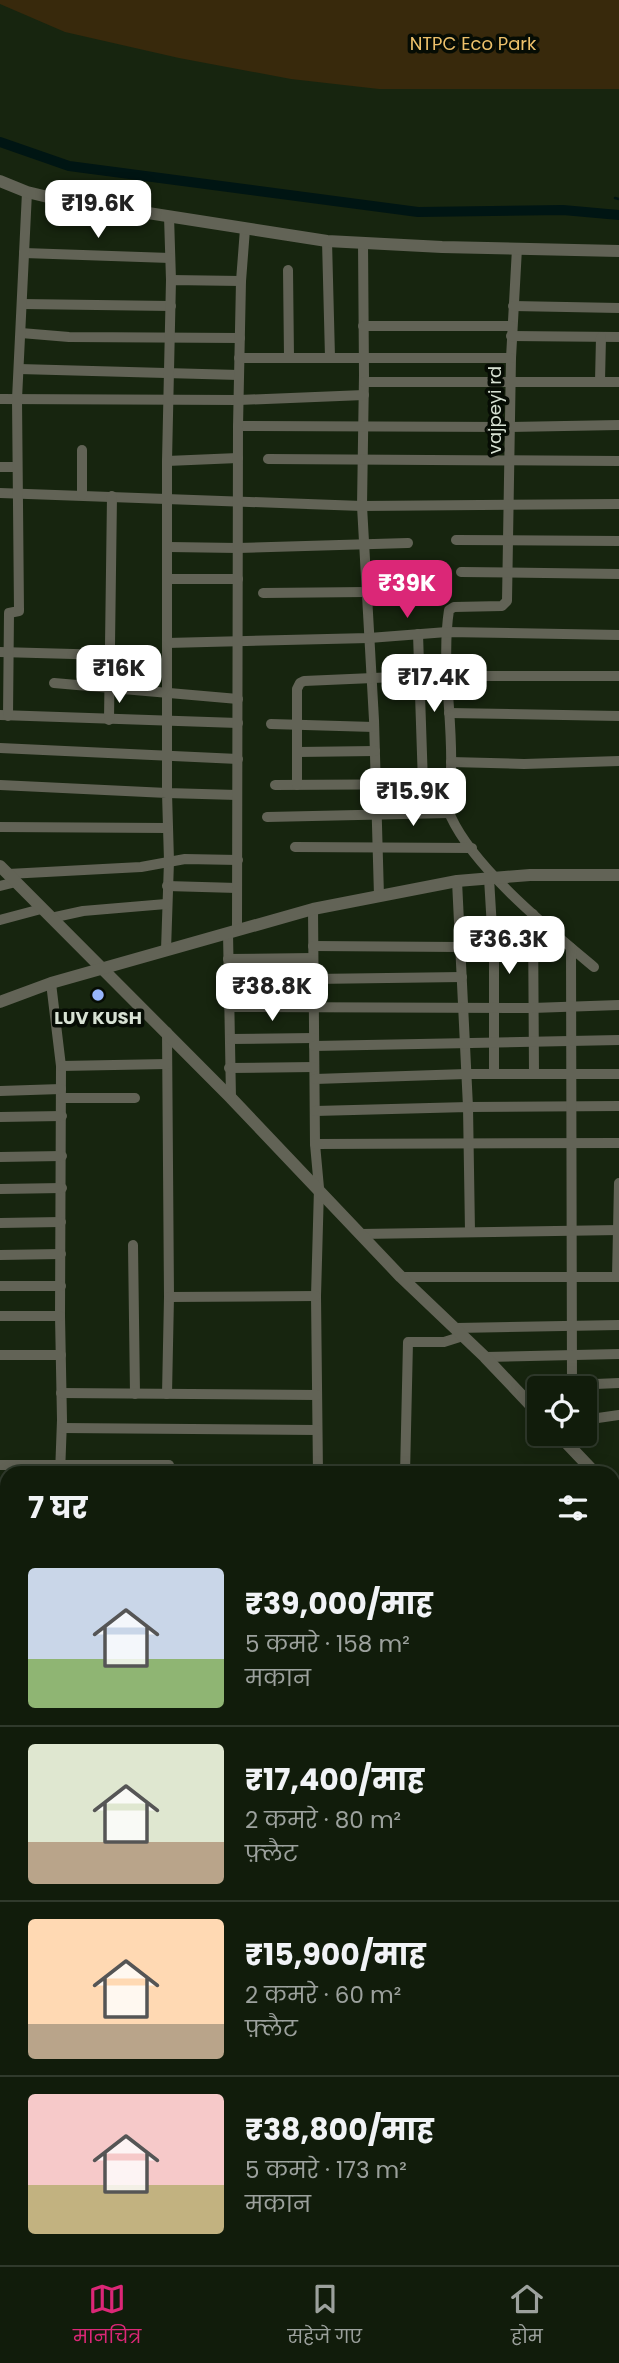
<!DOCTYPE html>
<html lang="hi">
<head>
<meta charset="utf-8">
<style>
  body { margin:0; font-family:Poppins,"Noto Sans Devanagari",sans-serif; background:#1e2919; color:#f1f3f6; height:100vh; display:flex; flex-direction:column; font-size:26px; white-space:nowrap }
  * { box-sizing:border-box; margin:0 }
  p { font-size:23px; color:#9ca19d }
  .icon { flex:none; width:38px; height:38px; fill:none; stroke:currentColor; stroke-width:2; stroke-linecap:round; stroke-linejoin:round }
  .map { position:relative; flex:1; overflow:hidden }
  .side { position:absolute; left:0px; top:1466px; width:620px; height:800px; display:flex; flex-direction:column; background:#111c0b; border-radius:21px 21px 0 0; box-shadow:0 4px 18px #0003,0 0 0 2px #303a2c }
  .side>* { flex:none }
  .tools { position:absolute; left:527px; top:1376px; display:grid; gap:14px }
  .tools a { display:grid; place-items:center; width:70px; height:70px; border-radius:7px; background:#111c0b; box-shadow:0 4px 18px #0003,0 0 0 2px #303a2c; font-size:35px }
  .price { position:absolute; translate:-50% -60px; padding:0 16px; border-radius:14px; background:#fff; color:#222; font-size:23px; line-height:46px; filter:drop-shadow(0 2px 4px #0008) }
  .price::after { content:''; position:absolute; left:50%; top:42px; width:21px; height:16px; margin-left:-10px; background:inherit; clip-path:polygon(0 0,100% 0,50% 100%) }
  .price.on { background:#db2777; color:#fff }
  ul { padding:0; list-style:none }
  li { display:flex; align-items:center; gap:21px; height:175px; padding:0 28px }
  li+li { border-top:2px solid #303a2c }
  li span { display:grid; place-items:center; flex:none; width:196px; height:140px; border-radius:7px; color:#555 }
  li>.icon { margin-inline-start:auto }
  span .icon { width:84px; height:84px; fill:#fffc; stroke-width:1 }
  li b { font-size:30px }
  h2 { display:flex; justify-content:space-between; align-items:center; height:84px; padding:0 28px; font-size:30px }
  .tab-bar { display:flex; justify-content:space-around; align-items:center; height:98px; border-top:2px solid #303a2c; background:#111c0b; font-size:19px; color:#9ca19d }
  .tab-bar a { display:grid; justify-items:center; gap:4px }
  .tab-bar .on { color:#db2777 }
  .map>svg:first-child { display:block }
  .green { fill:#38290c }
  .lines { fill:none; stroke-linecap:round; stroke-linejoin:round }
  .stream { stroke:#001513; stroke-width:2.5 }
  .canal { stroke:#001513; stroke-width:10 }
  .minor { stroke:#626356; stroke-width:10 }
  .tertiary { stroke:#626356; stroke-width:12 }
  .poi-dot { fill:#97b6fd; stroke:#060c04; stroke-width:2.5 }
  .labels { text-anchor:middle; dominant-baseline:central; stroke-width:7; stroke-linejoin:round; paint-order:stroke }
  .park-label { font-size:18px; fill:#edc16b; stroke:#060c04 }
  .street-label { font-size:18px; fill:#d7e1d3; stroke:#060c04 }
  .poi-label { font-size:18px; font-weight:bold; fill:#d7e1d3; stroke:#060c04 }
</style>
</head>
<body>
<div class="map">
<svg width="619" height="2265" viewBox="0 0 619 2265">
  <rect width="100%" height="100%" fill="#17250f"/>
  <!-- green -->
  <path class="green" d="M0,0H619V89H379L291,79L179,58L65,32L0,4Z"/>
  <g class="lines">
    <!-- stream -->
    <path class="stream" d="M615,198L619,199"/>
    <!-- canal -->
    <path class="canal" d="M0,142L69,166L418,212L563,210L619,215"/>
    <!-- minor -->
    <g class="minor">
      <path d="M169,216L171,280"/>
      <path d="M327,241L330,357"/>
      <path d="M363,242L364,375L362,506L374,720L379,896"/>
      <path d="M517,248L511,358L507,601L502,606L454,607L449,610C441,663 453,717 451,770C451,784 445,805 451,817C475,869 550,930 594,967"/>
      <path d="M24,253L170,258"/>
      <path d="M288,270L289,357"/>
      <path d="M22,304L171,306"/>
      <path d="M513,306L619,308"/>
      <path d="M363,326H512"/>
      <path d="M21,333L69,337L240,338"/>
      <path d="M511,336L619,337"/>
      <path d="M239,358H511"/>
      <path d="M19,369L239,375"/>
      <path d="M600,381L601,337"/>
      <path d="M364,382H619"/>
      <path d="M0,399L239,400L364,395"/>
      <path d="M238,426L510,427L619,425"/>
      <path d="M268,459L619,461"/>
      <path d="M167,461L238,458"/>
      <path d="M0,467H17"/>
      <path d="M0,493L362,506L619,504"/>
      <path d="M82,495V450"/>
      <path d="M456,540L619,541"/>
      <path d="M169,547L238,548L408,543"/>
      <path d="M461,572L619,574"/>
      <path d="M168,579H238"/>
      <path d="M263,593L367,592"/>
      <path d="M418,634L423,784"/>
      <path d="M167,643L369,638L447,632L619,635"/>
      <path d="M0,652L110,655"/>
      <path d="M54,683L238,699"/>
      <path d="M449,713L619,716"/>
      <path d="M0,715L238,723"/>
      <path d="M8,716L9,613L19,611L17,399L27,192"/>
      <path d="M109,720L112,496"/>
      <path d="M271,724L374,727"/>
      <path d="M0,748L238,759"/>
      <path d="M298,752L375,751"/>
      <path d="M451,762L524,764L619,761"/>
      <path d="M0,785L167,793L169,861L166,950"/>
      <path d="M275,785L451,784"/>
      <path d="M297,785V689L300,683L304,681L419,676H619"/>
      <path d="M237,795L167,793V461L171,280L241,281"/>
      <path d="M267,817L449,813"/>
      <path d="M0,827L167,828"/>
      <path d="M295,847L472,848"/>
      <path d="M8,874L141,867L185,859L238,860"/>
      <path d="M489,878L494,962V1074"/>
      <path d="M457,881L468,1107L619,1106"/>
      <path d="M0,886L16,882"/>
      <path d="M167,886L237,888"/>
      <path d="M313,909L315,1144L319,1188L316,1296L318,1474"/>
      <path d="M533,914L534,1074"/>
      <path d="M51,918L83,911L166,904"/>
      <path d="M0,920L41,909"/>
      <path d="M237,930L238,426L241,281L245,229"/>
      <path d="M228,933L231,1098"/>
      <path d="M313,946L460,947"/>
      <path d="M571,948L572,1388"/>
      <path d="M228,959L313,958"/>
      <path d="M313,979L462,977"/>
      <path d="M51,983L61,1066L60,1316L62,1420L60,1474"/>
      <path d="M229,1007L532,1008L619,1005"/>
      <path d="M167,1032L169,1297L167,1394"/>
      <path d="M230,1039L314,1038"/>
      <path d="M314,1046L619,1040"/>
      <path d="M61,1066L167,1064"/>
      <path d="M229,1068L314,1067"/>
      <path d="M315,1079L466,1074H619"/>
      <path d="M0,1091L61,1089"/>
      <path d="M61,1098H135"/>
      <path d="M315,1111L468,1107L470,1232"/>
      <path d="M0,1117L62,1116"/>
      <path d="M315,1144L619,1143"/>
      <path d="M0,1157L62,1156"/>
      <path d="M0,1189L62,1188"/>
      <path d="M0,1223L61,1222"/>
      <path d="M360,1234L619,1230"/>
      <path d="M133,1245L135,1394"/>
      <path d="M0,1255L61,1254"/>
      <path d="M401,1277H619"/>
      <path d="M617,1277L619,1183"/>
      <path d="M0,1286H61"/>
      <path d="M169,1297L316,1296"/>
      <path d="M0,1316H60"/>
      <path d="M456,1328L619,1325"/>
      <path d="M0,1355H61"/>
      <path d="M485,1357L619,1354"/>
      <path d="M572,1385L619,1383"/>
      <path d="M61,1393L317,1395"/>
      <path d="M584,1420L619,1415"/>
      <path d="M62,1428L317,1430"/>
      <path d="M572,1433L573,1450"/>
      <path d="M0,1465H169"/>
      <path d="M405,1474L408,1342H444L463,1336"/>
      <path d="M0,1497H7"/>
      <path d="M0,1528H7"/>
      <path d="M5,1720L1,1979L7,1983"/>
      <path d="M612,1844H619"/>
      <path d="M0,2033H7"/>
      <path d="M612,2048H619"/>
      <path d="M0,2068H7"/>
      <path d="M612,2092H619"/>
      <path d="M612,2127H619"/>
      <path d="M612,2212L619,2211"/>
      <path d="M612,2258H619"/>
      <path d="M26,2259L38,2265"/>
      <path d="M93,2259L108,2265"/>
      <path d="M14,2265L16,2259"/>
      <path d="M129,2265L132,2259"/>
      <path d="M264,2265L265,2259"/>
      <path d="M448,2265V2259"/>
      <path d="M549,2265L556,2261L589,2259"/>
    </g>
    <!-- tertiary -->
    <g class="tertiary">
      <path d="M0,181L27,192L52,198L327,241L442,247L619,251"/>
      <path d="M0,866L231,1098L401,1277L485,1357L539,1414"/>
      <path d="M0,1002L51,983L313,909L457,881L530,875H619"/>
      <path d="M557,1433L596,1474"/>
      <path d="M612,1490L619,1496"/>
      <path d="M612,1717H619"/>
      <path d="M0,1720H7"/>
      <path d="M0,2169L7,2173"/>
      <path d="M187,2259L197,2265"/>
    </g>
  </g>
  <!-- markers -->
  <circle class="poi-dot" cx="98" cy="995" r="7"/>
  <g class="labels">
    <!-- park labels -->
    <g class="park-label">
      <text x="473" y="43">NTPC Eco Park</text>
    </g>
    <!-- street labels -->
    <g class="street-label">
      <text transform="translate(494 410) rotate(-90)">vajpeyi rd</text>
    </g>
    <!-- poi labels -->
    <g class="poi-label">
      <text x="98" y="1017">LUV KUSH</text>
    </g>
  </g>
</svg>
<div class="tools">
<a><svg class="icon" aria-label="locate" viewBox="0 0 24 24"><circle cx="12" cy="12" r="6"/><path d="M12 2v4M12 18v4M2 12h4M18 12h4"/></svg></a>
</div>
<b class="price" style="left:98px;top:240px">₹19.6K</b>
<b class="price on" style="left:407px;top:620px">₹39K</b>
<b class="price" style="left:119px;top:705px">₹16K</b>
<b class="price" style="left:434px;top:714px">₹17.4K</b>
<b class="price" style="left:413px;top:828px">₹15.9K</b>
<b class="price" style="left:509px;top:976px">₹36.3K</b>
<b class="price" style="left:272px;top:1023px">₹38.8K</b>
<section class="side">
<h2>7 घर<svg class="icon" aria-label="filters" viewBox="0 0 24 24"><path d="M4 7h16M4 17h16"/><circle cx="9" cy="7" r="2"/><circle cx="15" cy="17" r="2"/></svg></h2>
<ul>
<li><span style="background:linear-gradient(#c9d6e8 65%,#8fb573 0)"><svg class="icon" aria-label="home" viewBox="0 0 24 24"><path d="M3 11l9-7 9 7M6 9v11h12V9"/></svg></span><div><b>₹39,000/माह</b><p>5 कमरे · 158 m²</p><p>मकान</p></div></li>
<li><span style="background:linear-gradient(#dfe7d0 70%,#b9a48a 0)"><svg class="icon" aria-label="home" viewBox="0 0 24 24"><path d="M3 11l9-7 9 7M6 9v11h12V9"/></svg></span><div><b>₹17,400/माह</b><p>2 कमरे · 80 m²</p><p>फ़्लैट</p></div></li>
<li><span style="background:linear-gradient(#ffd9b3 75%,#b9a48a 0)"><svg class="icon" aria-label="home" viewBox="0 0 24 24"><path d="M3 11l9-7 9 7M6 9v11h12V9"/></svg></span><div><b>₹15,900/माह</b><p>2 कमरे · 60 m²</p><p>फ़्लैट</p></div></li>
<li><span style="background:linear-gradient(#f6c9c9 65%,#c2b280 0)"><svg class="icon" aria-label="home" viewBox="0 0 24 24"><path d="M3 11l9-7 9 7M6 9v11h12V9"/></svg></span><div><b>₹38,800/माह</b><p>5 कमरे · 173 m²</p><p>मकान</p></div></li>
</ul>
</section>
</div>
<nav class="tab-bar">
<a class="on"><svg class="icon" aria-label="map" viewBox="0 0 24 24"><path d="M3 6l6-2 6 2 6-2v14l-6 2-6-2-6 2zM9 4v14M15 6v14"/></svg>मानचित्र</a>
<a><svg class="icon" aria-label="saved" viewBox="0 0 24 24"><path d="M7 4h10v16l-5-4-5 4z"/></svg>सहेजे गए</a>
<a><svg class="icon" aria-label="home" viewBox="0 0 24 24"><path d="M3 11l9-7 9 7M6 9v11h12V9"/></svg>होम</a>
</nav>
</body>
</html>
